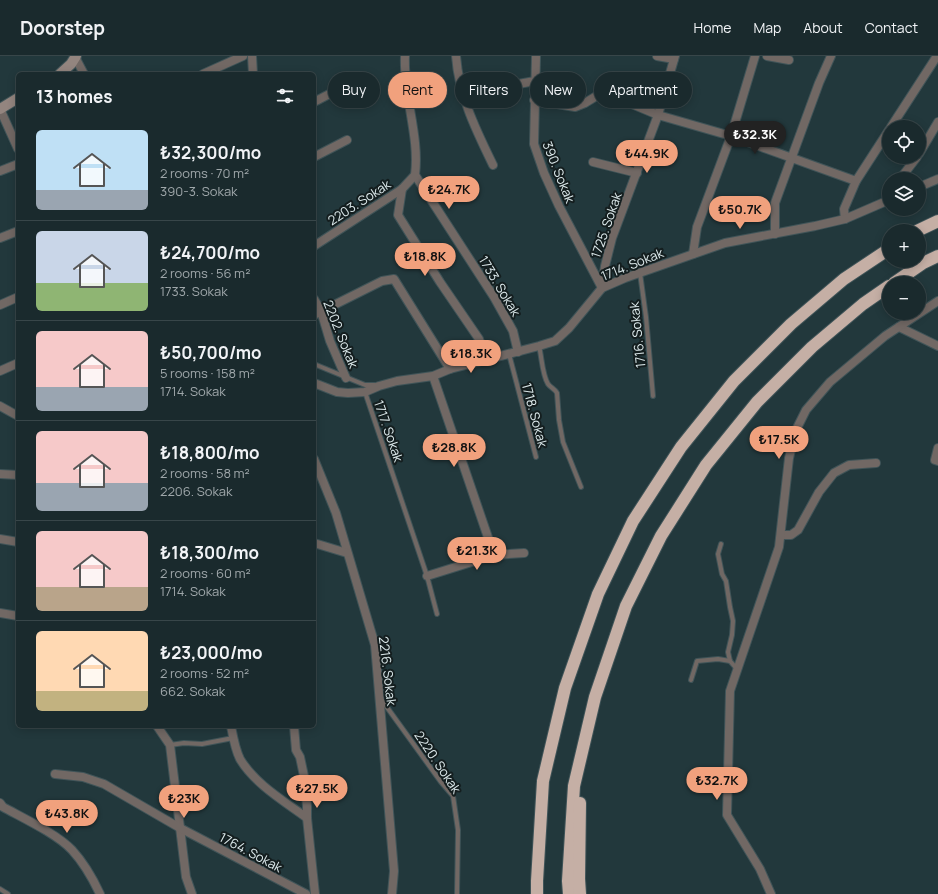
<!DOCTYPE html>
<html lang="en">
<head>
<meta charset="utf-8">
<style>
  body { margin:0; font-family:Manrope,sans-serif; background:#273639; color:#f1f3f6; height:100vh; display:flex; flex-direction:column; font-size:15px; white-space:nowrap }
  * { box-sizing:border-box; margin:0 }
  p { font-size:13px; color:#9fa7aa }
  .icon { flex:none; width:22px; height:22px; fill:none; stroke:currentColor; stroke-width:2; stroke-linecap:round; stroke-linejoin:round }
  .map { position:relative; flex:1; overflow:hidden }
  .panel { position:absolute; left:16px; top:16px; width:300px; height:656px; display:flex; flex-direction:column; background:#1a2a2d; border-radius:6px; box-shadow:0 2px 10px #0003,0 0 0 1px #384649 }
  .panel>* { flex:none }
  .banner { position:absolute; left:328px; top:16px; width:380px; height:36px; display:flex; gap:8px }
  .buttons { position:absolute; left:882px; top:64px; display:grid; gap:8px }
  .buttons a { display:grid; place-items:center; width:44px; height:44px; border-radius:50%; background:#1a2a2d; box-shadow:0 2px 10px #0003,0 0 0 1px #384649; font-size:20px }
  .price { position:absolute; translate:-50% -34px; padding:0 9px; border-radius:14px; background:#f1a17d; color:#111; font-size:13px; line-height:26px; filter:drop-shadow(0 1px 2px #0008) }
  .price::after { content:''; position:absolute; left:50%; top:24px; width:12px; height:9px; margin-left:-6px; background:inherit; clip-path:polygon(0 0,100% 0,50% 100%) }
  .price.selected { background:#222; color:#fff }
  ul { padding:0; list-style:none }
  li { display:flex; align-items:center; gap:12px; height:100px; padding:0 20px }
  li+li { border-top:1px solid #384649 }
  li span { display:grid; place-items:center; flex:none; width:112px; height:80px; border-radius:6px; color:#555 }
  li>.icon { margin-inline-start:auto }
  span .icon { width:48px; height:48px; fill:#fffc; stroke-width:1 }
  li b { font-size:17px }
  h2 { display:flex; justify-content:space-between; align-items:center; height:48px; padding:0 20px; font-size:17px }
  .pill { padding:0 14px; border-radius:18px; background:#1a2a2d; box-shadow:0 2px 10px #0003,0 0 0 1px #384649; font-size:14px; line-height:36px }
  .pill.selected { background:#f1a17d; color:#111 }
  header { display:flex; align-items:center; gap:24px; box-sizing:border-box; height:56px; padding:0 20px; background:#1a2a2d; border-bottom:1px solid #384649 }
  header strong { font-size:19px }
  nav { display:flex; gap:22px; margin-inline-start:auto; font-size:14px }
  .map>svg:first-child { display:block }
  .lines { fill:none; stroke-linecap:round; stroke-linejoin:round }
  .lane-casing { stroke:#405458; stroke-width:6 }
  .street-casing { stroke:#405458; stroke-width:10 }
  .secondary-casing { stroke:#405458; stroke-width:12 }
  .highway-casing { stroke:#405458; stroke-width:14 }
  .lane { stroke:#716864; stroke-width:4 }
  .street { stroke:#716864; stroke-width:8 }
  .secondary { stroke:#93857f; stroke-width:10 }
  .highway { stroke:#c5afa5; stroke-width:12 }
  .labels { text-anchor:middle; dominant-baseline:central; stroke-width:4; stroke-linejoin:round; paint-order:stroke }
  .street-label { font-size:13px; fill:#ddeaec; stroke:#141e1f }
</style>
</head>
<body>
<header>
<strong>Doorstep</strong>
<nav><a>Home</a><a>Map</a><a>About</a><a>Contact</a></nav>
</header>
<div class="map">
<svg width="938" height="838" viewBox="0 0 938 838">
  <rect width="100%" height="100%" fill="#22383c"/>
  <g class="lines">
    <!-- lane casing -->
    <g class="lane-casing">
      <g id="lane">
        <path d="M640,217L646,261L653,340"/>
        <path d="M539,290C542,302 542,318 548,328C551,332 555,333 557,337L559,364L563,386L581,431"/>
        <path d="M509,298L536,401"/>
        <path d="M314,308L365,329H375"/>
        <path d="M365,336L427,520L437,558"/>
        <path d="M721,488L718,498L722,518L726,525L730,551L733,565L732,579L728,596L730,605L737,613"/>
        <path d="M691,624L697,605L718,603L730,605"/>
        <path d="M381,643L441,726L453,740L458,774L457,838"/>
        <path d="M170,689L184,687L202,688L233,682"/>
        <path d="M0,833L8,838"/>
      </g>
    </g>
    <!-- street casing -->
    <g class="street-casing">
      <g id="street">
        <path d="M252,0L253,18"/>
        <path d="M405,0C403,40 420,80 415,119L494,241L513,275L518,296"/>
        <path d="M456,0C459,40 476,74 493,109"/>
        <path d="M536,0L534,88L544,117L559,150L602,232"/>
        <path d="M657,0L674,3"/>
        <path d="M767,0L789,4"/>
        <path d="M75,1L84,18"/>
        <path d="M203,18L243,0"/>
        <path d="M463,38L535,25"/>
        <path d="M534,44L575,51L585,47L603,36L658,59L731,80L856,125"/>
        <path d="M314,46L339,33"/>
        <path d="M0,53L18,93"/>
        <path d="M891,71L937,0"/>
        <path d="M919,98L938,66"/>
        <path d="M314,101L347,84"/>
        <path d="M593,106L637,117"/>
        <path d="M0,115L18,108"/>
        <path d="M900,123L917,101"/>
        <path d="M919,131L938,123"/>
        <path d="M402,133L398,159L440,226L479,283L486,304"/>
        <path d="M845,163L844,153L856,125L889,74"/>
        <path d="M775,178V147L819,27L831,0"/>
        <path d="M0,182L18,175"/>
        <path d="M314,190L402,133L415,119"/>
        <path d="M693,198L697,171L731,80L755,0"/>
        <path d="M602,231L605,210L612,182L658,59L675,0"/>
        <path d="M314,243L321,255L330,285L346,322"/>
        <path d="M0,249L18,241"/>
        <path d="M314,259L382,225L394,223L450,313"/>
        <path d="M899,271L938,290"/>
        <path d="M0,315L18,307"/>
        <path d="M433,320L494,499"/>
        <path d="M314,327L337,336L348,337L365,336L379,330L397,325L433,320L450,313L539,290L555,285L569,272L602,232L625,222L725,187L815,170L845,163L889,144"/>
        <path d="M0,350L18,360"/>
        <path d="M938,392L935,404L938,405"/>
        <path d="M314,403L336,457L375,589L394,815L392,838"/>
        <path d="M0,418L18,419"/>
        <path d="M781,479H791L798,474L819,436L834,417L849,409L876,407"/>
        <path d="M0,483L18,486"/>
        <path d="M314,487L347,497"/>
        <path d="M427,520L494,499L524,497"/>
        <path d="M0,557L18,560"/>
        <path d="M157,670L170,689L186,821L192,838"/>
        <path d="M231,670C233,681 235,693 240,703C255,728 284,745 307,762"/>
        <path d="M294,670L296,694L300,701L304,720L307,750V762L315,838"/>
        <path d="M55,718L83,721L104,728L180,772L306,838"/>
        <path d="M0,747L3,751C23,762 57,778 72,794C83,806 93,823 100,838"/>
        <path d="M771,838L760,813L727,759L730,635L779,491L789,402L796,374L806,354L830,326L885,280L938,245"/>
      </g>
    </g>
    <!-- secondary casing -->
    <g class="secondary-casing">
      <g id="secondary">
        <path d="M60,18L71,8L76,0"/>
        <path d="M0,53L18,42"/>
      </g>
    </g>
    <!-- highway casing -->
    <g class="highway-casing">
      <g id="highway">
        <path d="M917,175L938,165"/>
        <path d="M894,227L923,207L938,200"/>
        <path d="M537,838V825L543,725L565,632L598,538L633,465L681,391L734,325L791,268L844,223L889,193"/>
        <path d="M569,838L568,825L574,730L595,641L626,550L661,480L706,409L757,346L812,291L863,248L889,230"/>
        <path d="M580,838L579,823L580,747"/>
      </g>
    </g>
    <!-- lane -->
    <use href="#lane" class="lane"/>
    <!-- street -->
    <use href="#street" class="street"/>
    <!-- secondary -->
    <use href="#secondary" class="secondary"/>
    <!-- highway -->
    <use href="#highway" class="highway"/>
  </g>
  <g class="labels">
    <!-- street labels -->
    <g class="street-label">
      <text transform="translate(559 116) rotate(68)">390. Sokak</text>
      <text transform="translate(359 146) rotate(-33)">2203. Sokak</text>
      <text transform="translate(606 169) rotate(-71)">1725. Sokak</text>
      <text transform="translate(632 208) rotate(-22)">1714. Sokak</text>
      <text transform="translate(500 230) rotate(59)">1733. Sokak</text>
      <text transform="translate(341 278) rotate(68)">2202. Sokak</text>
      <text transform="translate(637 279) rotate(-96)">1716. Sokak</text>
      <text transform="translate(535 359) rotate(75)">1718. Sokak</text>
      <text transform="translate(389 375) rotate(71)">1717. Sokak</text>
      <text transform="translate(388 615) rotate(83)">2216. Sokak</text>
      <text transform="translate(438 706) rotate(56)">2220. Sokak</text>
      <text transform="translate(251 796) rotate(28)">1764. Sokak</text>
    </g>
  </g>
</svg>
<div class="buttons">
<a><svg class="icon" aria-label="locate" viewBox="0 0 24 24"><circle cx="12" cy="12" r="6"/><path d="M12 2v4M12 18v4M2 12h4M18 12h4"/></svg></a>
<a><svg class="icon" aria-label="layers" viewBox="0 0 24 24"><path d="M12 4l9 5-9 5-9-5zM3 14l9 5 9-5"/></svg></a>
<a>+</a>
<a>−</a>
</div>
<b class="price selected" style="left:755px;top:99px">₺32.3K</b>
<b class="price" style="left:647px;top:118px">₺44.9K</b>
<b class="price" style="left:449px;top:154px">₺24.7K</b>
<b class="price" style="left:740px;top:174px">₺50.7K</b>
<b class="price" style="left:425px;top:221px">₺18.8K</b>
<b class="price" style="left:471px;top:318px">₺18.3K</b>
<b class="price" style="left:779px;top:404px">₺17.5K</b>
<b class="price" style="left:454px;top:412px">₺28.8K</b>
<b class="price" style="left:477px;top:515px">₺21.3K</b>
<b class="price" style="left:717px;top:745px">₺32.7K</b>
<b class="price" style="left:317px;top:753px">₺27.5K</b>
<b class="price" style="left:184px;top:763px">₺23K</b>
<b class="price" style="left:67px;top:778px">₺43.8K</b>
<div class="banner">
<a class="pill">Buy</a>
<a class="pill selected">Rent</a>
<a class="pill">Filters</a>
<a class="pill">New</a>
<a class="pill">Apartment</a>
</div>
<section class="panel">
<h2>13 homes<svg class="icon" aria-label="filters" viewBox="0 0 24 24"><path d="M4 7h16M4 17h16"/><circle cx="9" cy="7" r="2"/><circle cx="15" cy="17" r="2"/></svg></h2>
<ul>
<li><span style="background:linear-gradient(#bfe0f5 75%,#9aa5b1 0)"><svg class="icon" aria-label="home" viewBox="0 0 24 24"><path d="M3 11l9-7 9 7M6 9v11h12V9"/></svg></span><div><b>₺32,300/mo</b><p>2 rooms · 70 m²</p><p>390-3. Sokak</p></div></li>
<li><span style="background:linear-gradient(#c9d6e8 65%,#8fb573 0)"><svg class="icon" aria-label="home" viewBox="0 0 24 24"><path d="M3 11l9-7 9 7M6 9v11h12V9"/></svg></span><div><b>₺24,700/mo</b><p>2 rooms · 56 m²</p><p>1733. Sokak</p></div></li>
<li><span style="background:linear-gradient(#f6c9c9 70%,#9aa5b1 0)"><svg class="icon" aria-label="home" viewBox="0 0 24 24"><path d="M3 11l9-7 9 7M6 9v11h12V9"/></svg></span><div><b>₺50,700/mo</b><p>5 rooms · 158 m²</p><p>1714. Sokak</p></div></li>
<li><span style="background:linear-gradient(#f6c9c9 65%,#9aa5b1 0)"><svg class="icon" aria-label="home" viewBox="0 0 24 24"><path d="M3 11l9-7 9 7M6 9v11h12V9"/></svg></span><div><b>₺18,800/mo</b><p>2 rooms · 58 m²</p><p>2206. Sokak</p></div></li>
<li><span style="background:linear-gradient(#f6c9c9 70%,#b9a48a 0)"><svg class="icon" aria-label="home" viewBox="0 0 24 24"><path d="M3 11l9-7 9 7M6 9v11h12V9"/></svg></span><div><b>₺18,300/mo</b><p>2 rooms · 60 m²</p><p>1714. Sokak</p></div></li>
<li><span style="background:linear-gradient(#ffd9b3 75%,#c2b280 0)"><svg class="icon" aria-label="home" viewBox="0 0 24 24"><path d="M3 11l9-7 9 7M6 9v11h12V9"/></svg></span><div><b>₺23,000/mo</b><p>2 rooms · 52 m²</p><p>662. Sokak</p></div></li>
</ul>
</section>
</div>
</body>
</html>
